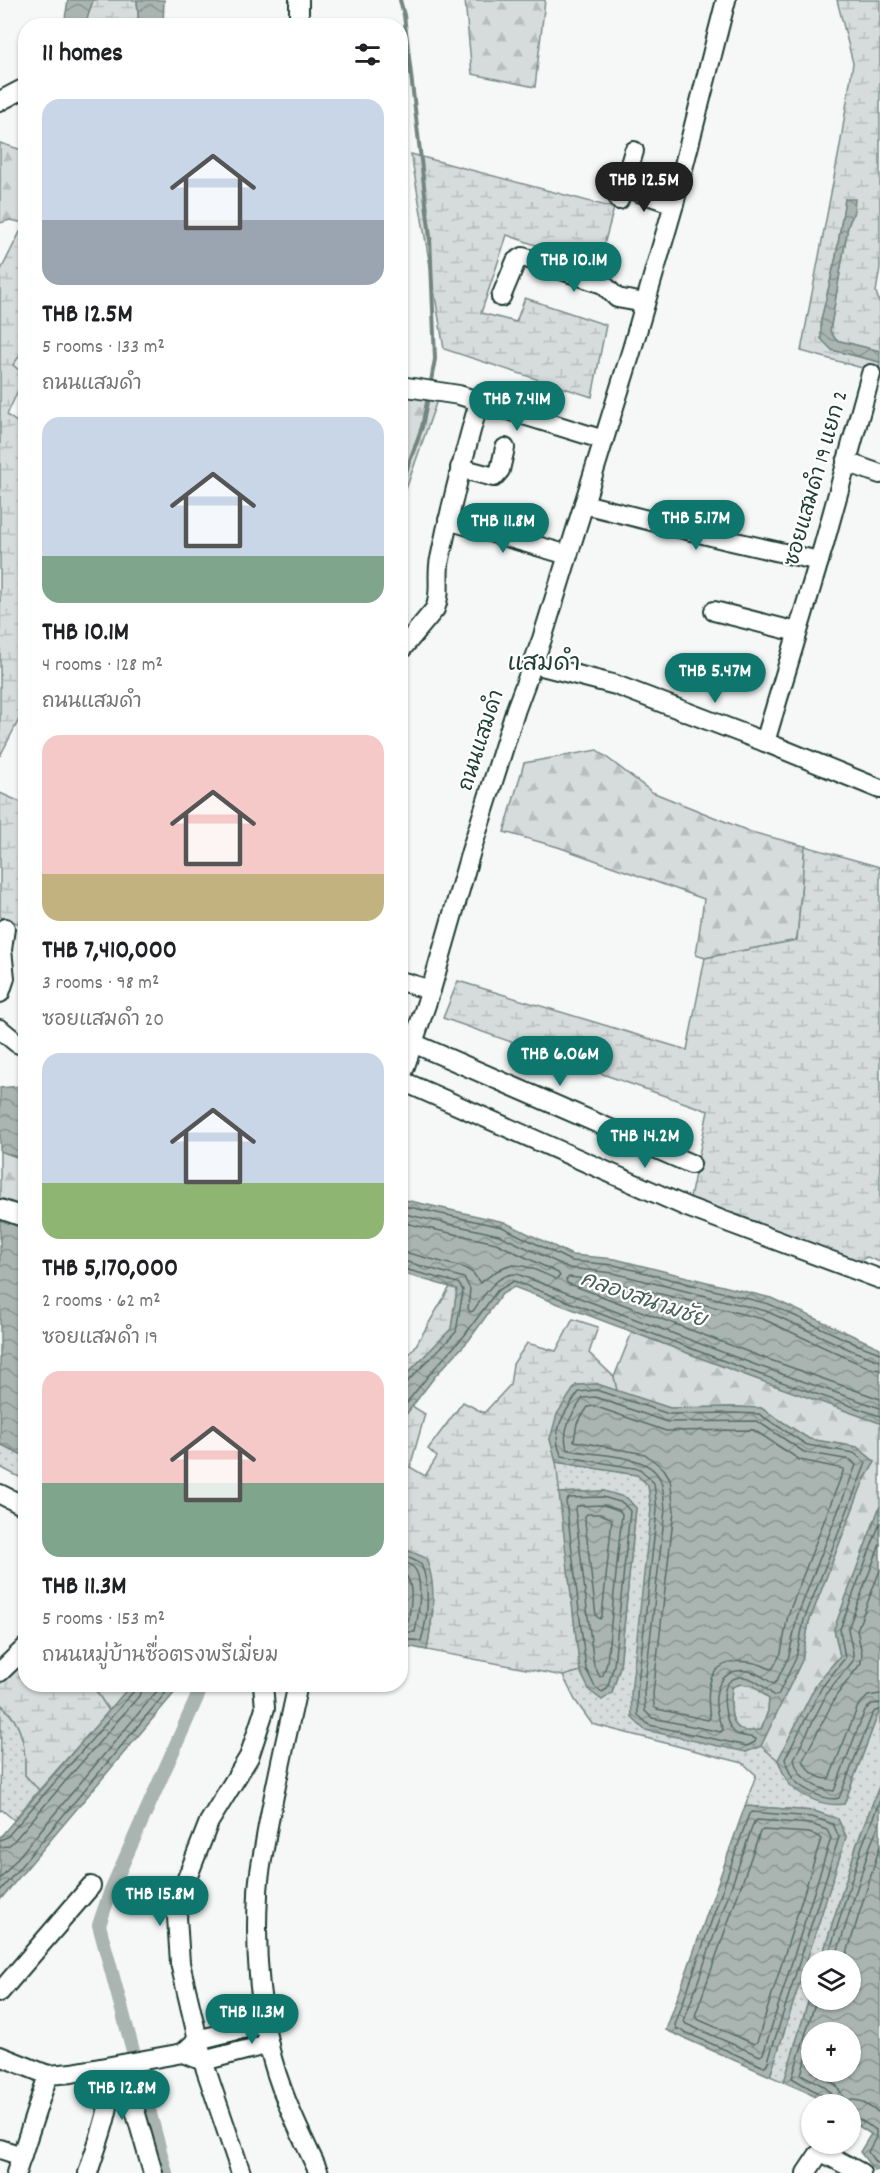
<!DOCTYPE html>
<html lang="en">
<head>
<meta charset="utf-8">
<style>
  body { margin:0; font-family:Dekko,"Playpen Sans Thai",sans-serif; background:#f2f2f2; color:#202124; height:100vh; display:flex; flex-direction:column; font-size:22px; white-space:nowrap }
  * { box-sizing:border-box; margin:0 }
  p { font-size:20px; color:#757577 }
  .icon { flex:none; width:33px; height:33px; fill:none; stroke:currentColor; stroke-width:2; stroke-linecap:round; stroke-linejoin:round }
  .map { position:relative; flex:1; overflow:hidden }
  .sheet { position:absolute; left:18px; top:18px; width:390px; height:1674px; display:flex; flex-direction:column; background:#fff; border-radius:24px; box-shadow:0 2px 4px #0004 }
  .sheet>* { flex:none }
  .controls { position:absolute; left:801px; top:1950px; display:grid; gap:12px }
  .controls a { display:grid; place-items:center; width:60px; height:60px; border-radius:50%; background:#fff; box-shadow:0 2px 4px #0004; font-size:30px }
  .price { position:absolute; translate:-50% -51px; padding:0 14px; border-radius:21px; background:#0f766e; color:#fff; font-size:20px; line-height:39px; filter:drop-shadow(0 2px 3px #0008) }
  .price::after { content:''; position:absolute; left:50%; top:36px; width:18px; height:14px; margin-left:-9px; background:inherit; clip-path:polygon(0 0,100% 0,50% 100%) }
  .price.current { background:#222; color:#fff }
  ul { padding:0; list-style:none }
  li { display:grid; align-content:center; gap:12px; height:318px; padding:0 24px }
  li span { display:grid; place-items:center; height:186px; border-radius:18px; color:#555 }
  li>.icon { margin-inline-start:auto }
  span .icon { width:108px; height:108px; fill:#fffc; stroke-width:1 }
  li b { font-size:26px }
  h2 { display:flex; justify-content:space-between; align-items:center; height:72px; padding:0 24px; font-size:26px }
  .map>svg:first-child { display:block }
  .green { fill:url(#green-dots); stroke:#7a8c88; stroke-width:1.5 }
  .forest { fill:url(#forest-firs); stroke:#7a8c88; stroke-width:1.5 }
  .wetland { fill:url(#wetland-marsh); stroke:#7a8c88; stroke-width:1.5 }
  .water { fill:url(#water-waves); stroke:#72857f; stroke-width:1.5; fill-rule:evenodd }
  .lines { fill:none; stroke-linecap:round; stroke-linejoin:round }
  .shore { stroke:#576d66; stroke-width:1.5 }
  .stream { stroke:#72857f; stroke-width:4 }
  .canal { stroke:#aab5b1; stroke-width:14 }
  .minor-casing { stroke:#1f3d34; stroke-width:22 }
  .minor { stroke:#fff; stroke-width:18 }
  .labels { text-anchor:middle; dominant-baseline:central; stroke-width:4.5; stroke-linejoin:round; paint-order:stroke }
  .street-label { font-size:21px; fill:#1f3d34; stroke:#fff }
  .water-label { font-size:22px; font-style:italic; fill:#49615a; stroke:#fff }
  .quarter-label { font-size:24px; fill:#1f3d34; stroke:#fff }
</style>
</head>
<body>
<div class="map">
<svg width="880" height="2173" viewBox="0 0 880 2173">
  <defs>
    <pattern id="green-dots" width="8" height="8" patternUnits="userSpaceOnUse" patternTransform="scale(1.5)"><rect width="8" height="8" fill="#d6dcdb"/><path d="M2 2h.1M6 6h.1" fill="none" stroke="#b7bebd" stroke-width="1.8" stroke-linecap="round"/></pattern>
    <pattern id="forest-firs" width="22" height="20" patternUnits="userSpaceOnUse" patternTransform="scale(1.5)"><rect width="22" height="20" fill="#d6dcdb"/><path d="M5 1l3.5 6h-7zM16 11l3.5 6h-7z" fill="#b7bebd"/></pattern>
    <pattern id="wetland-marsh" width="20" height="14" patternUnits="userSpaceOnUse" patternTransform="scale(1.5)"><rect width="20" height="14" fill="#d6dcdb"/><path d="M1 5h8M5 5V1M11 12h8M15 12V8" fill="none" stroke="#b7bebd"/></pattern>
    <pattern id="water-waves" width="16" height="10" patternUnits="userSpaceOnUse" patternTransform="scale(1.5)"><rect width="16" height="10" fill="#aab5b1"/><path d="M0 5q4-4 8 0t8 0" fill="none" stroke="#8a9491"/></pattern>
  </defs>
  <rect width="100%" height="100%" fill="#f6f7f7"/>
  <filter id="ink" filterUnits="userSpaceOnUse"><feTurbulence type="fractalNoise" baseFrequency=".0167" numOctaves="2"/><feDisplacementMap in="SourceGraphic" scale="12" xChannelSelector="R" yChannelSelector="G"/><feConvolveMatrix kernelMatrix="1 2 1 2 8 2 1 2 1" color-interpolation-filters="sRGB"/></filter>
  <g filter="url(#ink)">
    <!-- green -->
    <g class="green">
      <path d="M0,1444L25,1456V1480L0,1467Z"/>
      <path d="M556,1462L637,1475L648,1485L651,1509L746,1752L761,1746L778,1760L789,1785L844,1804L880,1709V1784L857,1844L821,1960H812L811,1992L784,2082L770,2076L846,1836L838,1819L814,1811L745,1806L756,1775L743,1763L592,1724L575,1700L563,1676L580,1671L590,1691L612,1693L620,1666L636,1508L604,1491L559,1493Z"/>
      <path d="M1,1705C23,1724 26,1747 25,1775L39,1790L14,1820L2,1810L0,1811Z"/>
    </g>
    <!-- forest -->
    <g class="forest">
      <path d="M465,0H545L535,87L472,74Z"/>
      <path d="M0,143L25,151V223L10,220L0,223Z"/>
      <path d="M401,394L437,400L405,492L401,526Z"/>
      <path d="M597,750L652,792L751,832L805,846L797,940L705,958L696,955L704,899L558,847L504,832L524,763Z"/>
      <path d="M0,1151L26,1160L25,1184L11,1217L0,1212Z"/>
      <path d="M632,1332L751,1377L880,1423V1506L834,1629L840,1656L817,1683L778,1760L761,1746L802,1660L809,1622L863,1482L875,1462L857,1447L809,1439L761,1408L734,1407L670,1408L617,1391L614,1377Z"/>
      <path d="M102,1685H131L109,1711L96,1691Z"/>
    </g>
    <!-- wetland -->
    <g class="wetland">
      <path d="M93,0H137L139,25H85Z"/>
      <path d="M837,0H880V268L876,292L880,304V351L836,340L830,331L848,226L854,211L845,199L836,257L821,320L832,350L880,362V373L801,351L840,146L853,63Z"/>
      <path d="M411,154L614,208L598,267L507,235L481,313L516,322L525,298L606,325L592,397L444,349Z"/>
      <path d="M20,232L26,234L25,348L13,365L25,375L7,415L25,428V708L0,756V272Z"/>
      <path d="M0,793L25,804V926L0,917Z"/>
      <path d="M805,846L880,867V1262L867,1257L856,1262L689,1203L708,1111L443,1018L458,981L687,1050L705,958L797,940Z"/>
      <path d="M450,1287L457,1289L451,1329L401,1380V1364L415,1347Z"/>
      <path d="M573,1319L598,1327L589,1353L614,1377L617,1391L597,1384L550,1439L556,1462L580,1671L563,1676L427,1650L433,1611L407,1548L401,1547V1520L403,1516L400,1514V1421L412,1406L425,1414L410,1467L425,1476L437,1457L428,1449L463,1402L484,1413L510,1385L513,1364L527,1343L556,1351Z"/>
      <path d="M25,1656L26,1684L102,1685L96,1691L109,1711L39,1790L25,1775C26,1747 23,1724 2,1705L0,1707V1682Z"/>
      <path d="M741,1684L754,1686L769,1699L768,1711L761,1730C756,1730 750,1732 745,1731C727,1727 731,1700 732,1687Z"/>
    </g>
    <!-- water -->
    <g class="water">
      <path d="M68,0H93L85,25H64Z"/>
      <path d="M137,0H164L163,25H139Z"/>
      <path d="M845,199H855L854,211L848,226L830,331L836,340L880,351V362L832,350L821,339V320L836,257Z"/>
      <path d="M22,1086L26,1087L25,1160L0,1151V1088Z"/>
      <path d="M401,1199L504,1222L572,1255L615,1259L771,1298L880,1348V1423L751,1377L514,1287L502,1294L469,1340L436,1375L401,1421V1380L451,1329L457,1289L401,1273Z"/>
      <path d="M0,1212L25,1222V1456L0,1444Z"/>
      <path d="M597,1384L670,1408L734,1407L761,1408L809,1439L857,1447L875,1462L863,1482L809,1622L802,1660L761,1746L746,1752L645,1730L632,1718L631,1693L651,1509L648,1485L637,1475L556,1462L550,1439L557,1414L576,1385ZM741,1684L754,1686L769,1699L768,1711L761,1730C756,1730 750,1732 745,1731C727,1727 731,1700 732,1687Z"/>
      <path d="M604,1491L627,1498L636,1508L620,1666L612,1693L602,1700L590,1691L580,1671L559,1493Z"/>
      <path d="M880,1506V1709L844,1804C826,1807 804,1798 791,1786C785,1780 781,1768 778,1760L817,1683L840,1656L834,1629Z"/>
      <path d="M400,1547L426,1558C438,1589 432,1618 427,1650L401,1645Z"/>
      <path d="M131,1685H181L0,1900V1837Z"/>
      <path d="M880,1784V2169L874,2170L860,2152L871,2134L851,2121L850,2104H826L807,2092L784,2082L811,1992L812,2000H850V1960H821L857,1844ZM812,2032H850V2072H812Z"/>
      <path d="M745,1806L814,1811L838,1819L846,1837L770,2076L666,2030Z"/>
    </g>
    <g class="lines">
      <!-- shore -->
      <g class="shore">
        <path d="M400,1205L502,1227L571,1261L614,1265L769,1304L856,1344L880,1353"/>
        <path d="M400,1213L499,1235L569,1268L613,1273L766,1311L853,1351L880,1361"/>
        <path d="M400,1222L496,1243L558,1273L560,1276L556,1279C541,1273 520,1260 504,1267C495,1271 488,1278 480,1283L473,1273L465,1268L400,1251"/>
        <path d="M400,1260L464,1278L470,1289L468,1309L470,1312L473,1311C484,1296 496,1273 517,1274L756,1365L880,1408"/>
        <path d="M400,1268L458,1283L463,1290L456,1332L407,1382L400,1383"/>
        <path d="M880,1370L870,1368L849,1359L763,1319L611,1282L569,1277L566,1280L567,1283L759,1356L880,1399"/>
        <path d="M596,1390L669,1414L734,1413L759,1414L807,1445L854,1453L866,1463L804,1620L796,1658L778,1695L774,1696C764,1686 744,1668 729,1682C720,1690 725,1724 734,1732C741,1738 749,1735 756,1739L755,1742L747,1746L649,1725L638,1715L637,1693L657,1510L654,1483L640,1469L562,1456C549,1433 565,1411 579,1392Z"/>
        <path d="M595,1397L667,1422L757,1421L804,1452L851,1460L856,1465L797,1617L789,1656L776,1682L773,1684C729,1649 702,1688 723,1729L721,1732L652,1718L645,1711L644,1693L665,1510C664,1501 664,1491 661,1482C652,1451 591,1457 567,1449C561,1429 572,1414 583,1398Z"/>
        <path d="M594,1406L666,1431L754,1430L800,1460L844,1469L788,1615L781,1653L773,1668L770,1669C753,1659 720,1656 711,1679C707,1691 708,1705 710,1718L708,1720L657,1709L654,1707L653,1694L674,1511L670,1479L664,1469L645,1454L574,1441L577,1423L588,1407Z"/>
        <path d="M400,1411L432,1371L464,1336L497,1291L514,1281L753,1372L880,1416"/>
        <path d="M603,1497L623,1503L630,1511L614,1665L607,1689L602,1692L595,1687L586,1669L566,1501L569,1498Z"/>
        <path d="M603,1505L619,1510L622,1514L607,1663L603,1675L600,1677L594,1666L575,1509L577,1506Z"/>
        <path d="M587,1514H601L612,1519L602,1616L600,1619L596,1616L585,1522V1516Z"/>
        <path d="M880,1523L840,1629L845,1658L822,1687L785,1759C787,1766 790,1776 795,1781C804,1790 827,1802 839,1798L872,1715L875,1711L880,1710"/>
        <path d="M880,1544L848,1629L853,1653V1661L828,1691L794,1759C797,1777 816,1790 834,1791L865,1710L872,1704L880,1703"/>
        <path d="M400,1553L421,1564C431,1587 428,1617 421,1641L400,1639"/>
        <path d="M400,1560C404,1562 410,1564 413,1567C425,1577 418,1619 415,1632H400"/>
        <path d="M400,1570C416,1579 411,1606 408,1622L400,1623"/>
        <path d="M880,1570L857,1630L862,1654L861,1663L836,1696L803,1760C807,1771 818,1779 829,1779L858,1706L868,1696L880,1694"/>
        <path d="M752,1812L812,1817L833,1824L839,1837L767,2064L764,2067L676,2028L675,2025L749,1814Z"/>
        <path d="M757,1820L811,1824L827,1830L831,1838L763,2054L760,2056L686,2024L684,2021L754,1822Z"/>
        <path d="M763,1830L809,1833L820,1837L821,1839L757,2042L754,2044L697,2019L695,2016L760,1832Z"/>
        <path d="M0,1840L7,1837L134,1691L135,1684"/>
        <path d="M0,1847L8,1846L13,1842L139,1696L143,1684"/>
        <path d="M0,1879L163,1684"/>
        <path d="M0,1891L173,1684"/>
        <path d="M827,1960L862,1846L880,1800"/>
        <path d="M835,1960L869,1849L880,1821"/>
        <path d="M845,1960L880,1846"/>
        <path d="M816,2000L792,2078L825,2097L828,2104"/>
        <path d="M812,2039L801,2074C814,2082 834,2087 835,2104"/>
        <path d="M815,2072L836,2085L845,2099L860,2101L880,2113"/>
        <path d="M850,2116L856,2117L876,2130V2137L868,2152L876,2163H880"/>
      </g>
      <!-- stream -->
      <g class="stream">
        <path d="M400,0L404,15L430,237L435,359L430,387"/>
        <path d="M400,488L422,427L428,397"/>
      </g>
      <!-- canal -->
      <path class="canal" d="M166,2173L99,1925L111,1890L203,1684"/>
      <!-- minor casing -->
      <g class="minor-casing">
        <g id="minor">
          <path d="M299,26V0"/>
          <path d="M0,101L21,90"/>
          <path d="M624,187L674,204"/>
          <path d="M619,200L634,151"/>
          <path d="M501,297L516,261L523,257L603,284L617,298L645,303"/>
          <path d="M400,386L459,395L604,440"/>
          <path d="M846,462L880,474"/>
          <path d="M460,468L494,477L500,470L505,448"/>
          <path d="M584,504L727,540L819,561"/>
          <path d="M448,520L568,555"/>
          <path d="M714,611L797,632"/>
          <path d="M400,651L435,609C442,593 436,575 440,559C451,505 464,454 479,402"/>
          <path d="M534,664L616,685L765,742L880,789"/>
          <path d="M765,742L824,544L871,374"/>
          <path d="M400,981L431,990"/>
          <path d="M0,993L5,978L2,950L5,928"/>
          <path d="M0,1029L17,1043L26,1047"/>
          <path d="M413,1043L691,1164"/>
          <path d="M400,1080L687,1207L880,1279"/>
          <path d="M400,1081L431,990L471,851L516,709L542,639L632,349L674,204L726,0"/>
          <path d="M0,1209L26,1218"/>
          <path d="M0,1494L26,1507"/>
          <path d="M0,1672L26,1647"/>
          <path d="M298,1684C287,1735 275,1786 266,1837C263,1856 258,1876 258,1895C255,1945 259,1997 269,2046C279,2091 300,2132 319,2173"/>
          <path d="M0,1992L91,1886"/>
          <path d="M266,2023L197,2040L183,2053L203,2061L269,2044"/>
          <path d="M0,2056L48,2075L72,2073L183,2053"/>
          <path d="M122,2065L153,2173"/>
          <path d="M0,2149L22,2156"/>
          <path d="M16,2173L48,2075"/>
          <path d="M88,2173C98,2139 116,2103 108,2067"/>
          <path d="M241,2173L203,2061L180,1963L177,1917L182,1891L209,1822L249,1757L265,1708L263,1684"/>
          <path d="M806,2173L818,2155L822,2152L861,2173"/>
        </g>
      </g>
      <!-- minor -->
      <use href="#minor" class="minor"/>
    </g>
  </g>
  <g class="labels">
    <!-- street labels -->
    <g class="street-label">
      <text transform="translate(818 479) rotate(-74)">ซอยแสมดำ 19 แยก 2</text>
      <text transform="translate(483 741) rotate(-72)">ถนนแสมดำ</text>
    </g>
    <!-- water labels -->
    <g class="water-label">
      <text transform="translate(643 1301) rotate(19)">คลองสนามชัย</text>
    </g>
    <!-- quarter labels -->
    <g class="quarter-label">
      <text x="544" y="665">แสมดำ</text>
    </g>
  </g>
</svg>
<div class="controls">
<a><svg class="icon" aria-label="layers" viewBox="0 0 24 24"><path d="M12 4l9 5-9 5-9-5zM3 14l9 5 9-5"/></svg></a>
<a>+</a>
<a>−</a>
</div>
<b class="price current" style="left:644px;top:213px">THB 12.5M</b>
<b class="price" style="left:574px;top:293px">THB 10.1M</b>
<b class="price" style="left:517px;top:432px">THB 7.41M</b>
<b class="price" style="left:696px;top:551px">THB 5.17M</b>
<b class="price" style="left:503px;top:554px">THB 11.8M</b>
<b class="price" style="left:715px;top:704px">THB 5.47M</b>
<b class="price" style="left:560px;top:1087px">THB 6.06M</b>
<b class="price" style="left:645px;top:1169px">THB 14.2M</b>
<b class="price" style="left:160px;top:1927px">THB 15.8M</b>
<b class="price" style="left:252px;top:2045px">THB 11.3M</b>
<b class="price" style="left:122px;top:2121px">THB 12.8M</b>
<section class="sheet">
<h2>11 homes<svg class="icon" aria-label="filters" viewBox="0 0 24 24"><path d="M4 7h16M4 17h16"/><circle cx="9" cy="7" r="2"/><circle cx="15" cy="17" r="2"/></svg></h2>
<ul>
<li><span style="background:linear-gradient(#c9d6e8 65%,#9aa5b1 0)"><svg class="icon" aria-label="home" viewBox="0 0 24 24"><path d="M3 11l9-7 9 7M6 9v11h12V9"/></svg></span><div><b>THB 12.5M</b><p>5 rooms · 133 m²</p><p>ถนนแสมดำ</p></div></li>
<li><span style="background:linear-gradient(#c9d6e8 75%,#7fa58c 0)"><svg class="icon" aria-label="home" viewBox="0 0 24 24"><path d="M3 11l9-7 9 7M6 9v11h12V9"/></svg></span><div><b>THB 10.1M</b><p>4 rooms · 128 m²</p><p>ถนนแสมดำ</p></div></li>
<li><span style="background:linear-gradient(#f6c9c9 75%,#c2b280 0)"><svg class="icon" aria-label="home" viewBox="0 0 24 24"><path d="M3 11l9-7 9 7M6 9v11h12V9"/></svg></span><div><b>THB 7,410,000</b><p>3 rooms · 98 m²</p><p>ซอยแสมดำ 20</p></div></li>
<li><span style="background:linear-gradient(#c9d6e8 70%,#8fb573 0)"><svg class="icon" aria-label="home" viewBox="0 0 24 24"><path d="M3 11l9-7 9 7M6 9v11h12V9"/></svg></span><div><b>THB 5,170,000</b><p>2 rooms · 62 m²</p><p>ซอยแสมดำ 19</p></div></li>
<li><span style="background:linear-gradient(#f6c9c9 60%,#7fa58c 0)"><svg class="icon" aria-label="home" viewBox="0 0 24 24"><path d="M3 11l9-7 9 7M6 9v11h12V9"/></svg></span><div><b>THB 11.3M</b><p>5 rooms · 153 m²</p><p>ถนนหมู่บ้านซื่อตรงพรีเมี่ยม</p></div></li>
</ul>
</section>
</div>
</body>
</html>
